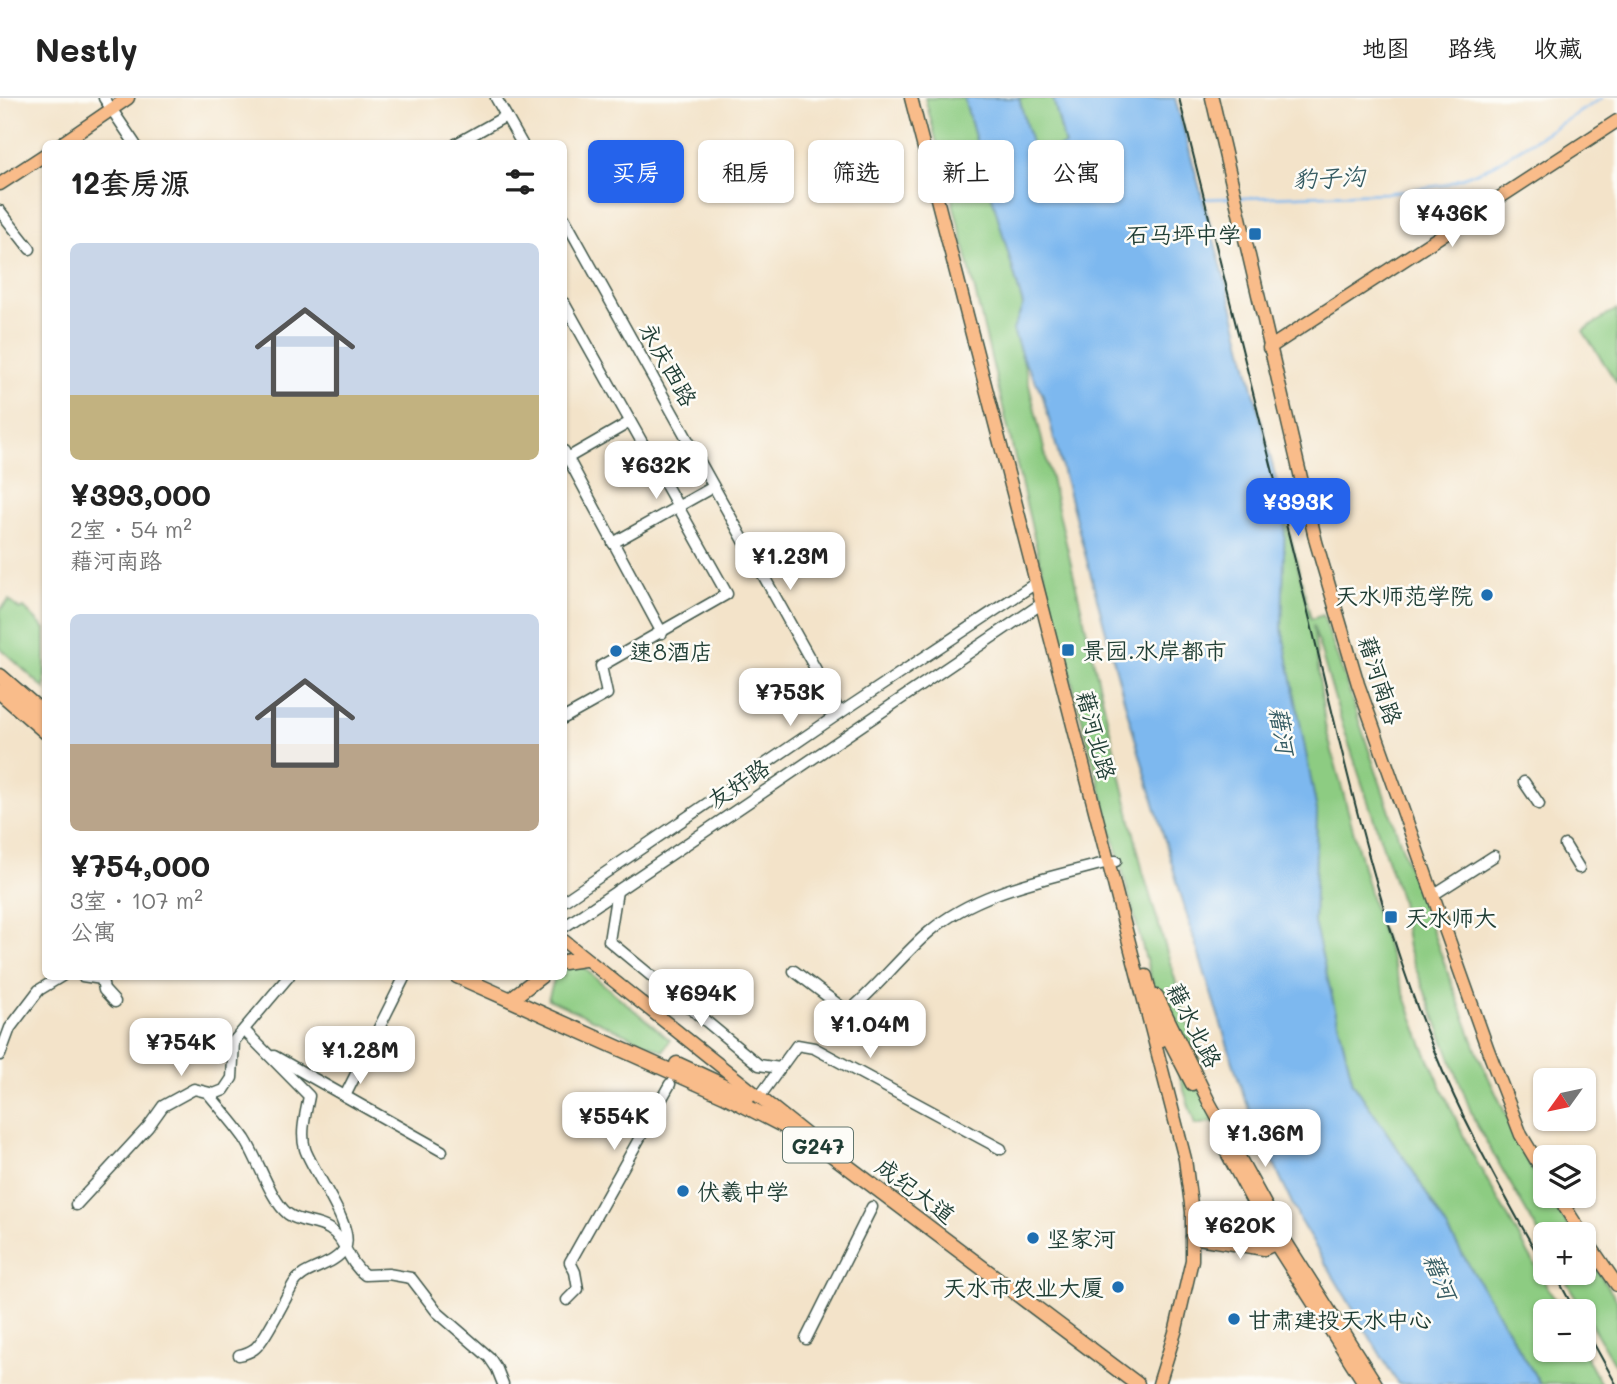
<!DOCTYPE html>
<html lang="zh">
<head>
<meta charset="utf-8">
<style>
  body { margin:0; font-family:Mali,"LXGW WenKai TC",sans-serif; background:#f6f6f6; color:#222; height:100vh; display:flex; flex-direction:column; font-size:26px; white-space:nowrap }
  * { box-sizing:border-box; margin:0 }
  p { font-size:23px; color:#767676 }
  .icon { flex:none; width:38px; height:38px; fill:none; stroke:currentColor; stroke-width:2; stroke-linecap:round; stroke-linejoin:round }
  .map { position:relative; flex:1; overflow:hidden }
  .sheet { position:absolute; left:42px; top:42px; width:525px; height:840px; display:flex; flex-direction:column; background:#fff; border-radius:10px; box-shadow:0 2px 5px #0004 }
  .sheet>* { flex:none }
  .guide { position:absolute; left:588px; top:42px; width:665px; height:63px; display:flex; gap:14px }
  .needle { width:46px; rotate:237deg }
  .tools { position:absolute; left:1533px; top:970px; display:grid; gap:14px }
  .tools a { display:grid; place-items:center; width:63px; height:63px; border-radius:10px; background:#fff; box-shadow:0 2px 5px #0004; font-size:35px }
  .price { position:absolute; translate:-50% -60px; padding:0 16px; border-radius:14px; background:#fff; color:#222; font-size:23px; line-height:46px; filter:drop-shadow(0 2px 4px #0008) }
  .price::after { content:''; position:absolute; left:50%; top:42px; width:21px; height:16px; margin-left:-10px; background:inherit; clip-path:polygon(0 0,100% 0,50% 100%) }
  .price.current { background:#2563eb; color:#fff }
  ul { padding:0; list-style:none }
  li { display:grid; align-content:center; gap:14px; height:371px; padding:0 28px }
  li span { display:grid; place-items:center; height:217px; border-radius:10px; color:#555 }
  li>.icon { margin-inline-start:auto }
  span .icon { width:126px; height:126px; fill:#fffc; stroke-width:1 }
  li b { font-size:30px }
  h2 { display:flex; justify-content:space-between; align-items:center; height:84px; padding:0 28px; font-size:30px }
  .pill { padding:0 24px; border-radius:10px; background:#fff; box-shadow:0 2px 5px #0004; font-size:24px; line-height:63px }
  .pill.current { background:#2563eb; color:#fff }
  header { display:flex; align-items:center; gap:42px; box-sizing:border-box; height:98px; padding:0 35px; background:#fff; border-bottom:2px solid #e0e0e0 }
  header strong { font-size:33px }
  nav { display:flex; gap:38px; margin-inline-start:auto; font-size:24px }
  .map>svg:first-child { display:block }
  .green { fill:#8dcc82; stroke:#56845b; stroke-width:2 }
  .water { fill:#7db8ef; stroke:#4e7a92; stroke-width:2 }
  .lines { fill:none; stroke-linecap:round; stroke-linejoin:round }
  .stream { stroke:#7db8ef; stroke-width:2.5 }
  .minor-casing { stroke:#3f564a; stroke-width:13 }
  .major-casing { stroke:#3f564a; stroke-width:15 }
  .highway-casing { stroke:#3f564a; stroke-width:17 }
  .minor { stroke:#fff; stroke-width:10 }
  .major { stroke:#f9bc8a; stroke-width:12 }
  .highway { stroke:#f9bc8a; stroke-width:14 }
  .tram { stroke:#1f3d34; stroke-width:2 }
  .poi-dot { fill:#1f6fb2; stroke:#fdfcf7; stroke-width:2.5 }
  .labels { text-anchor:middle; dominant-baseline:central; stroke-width:5; stroke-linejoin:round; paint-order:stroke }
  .shield { fill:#fdfcf7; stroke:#62766e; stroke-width:2 }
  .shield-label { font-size:21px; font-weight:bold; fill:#1f3d34 }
  .poi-label { font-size:23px; fill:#1f3d34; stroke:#fdfcf7; text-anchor:start }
  .street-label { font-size:23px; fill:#1f3d34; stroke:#fdfcf7 }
  .water-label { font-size:24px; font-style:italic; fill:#365c63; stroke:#fdfcf7 }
</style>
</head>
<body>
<header>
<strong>Nestly</strong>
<nav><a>地图</a><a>路线</a><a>收藏</a></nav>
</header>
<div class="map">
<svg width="1617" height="1286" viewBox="0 0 1617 1286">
  <rect width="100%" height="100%" fill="#fdfcf7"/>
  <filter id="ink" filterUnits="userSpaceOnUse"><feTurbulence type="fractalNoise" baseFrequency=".0143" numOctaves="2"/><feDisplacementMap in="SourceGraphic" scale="14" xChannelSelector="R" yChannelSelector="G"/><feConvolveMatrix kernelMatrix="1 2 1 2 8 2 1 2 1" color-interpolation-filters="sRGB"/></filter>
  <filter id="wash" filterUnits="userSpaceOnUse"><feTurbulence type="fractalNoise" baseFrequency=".00686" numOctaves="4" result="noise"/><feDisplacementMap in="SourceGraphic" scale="28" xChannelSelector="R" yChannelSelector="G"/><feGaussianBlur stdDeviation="1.57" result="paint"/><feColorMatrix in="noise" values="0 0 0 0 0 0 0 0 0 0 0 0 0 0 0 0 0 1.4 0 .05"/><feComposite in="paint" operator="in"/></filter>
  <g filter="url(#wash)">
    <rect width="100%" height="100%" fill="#f3e3c9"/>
    <!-- green -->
    <g class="green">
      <path d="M925,0H964L1023,207L1013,232L1023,261L1143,774L1203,975L1223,1022L1195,1027L1164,929L1118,757L1037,451L962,139Z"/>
      <path d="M1019,0H1053L1065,47L1034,58Z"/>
      <path d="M1617,211V285L1583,233Z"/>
      <path d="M1285,417L1311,521L1323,517L1408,767L1479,959L1530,1068L1545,1092V1097H1549L1573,1136H1545V1146L1475,1024L1408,850L1401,803L1342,625L1313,527L1325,627L1377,821L1423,948L1469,1050L1561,1213H1545V1251H1582L1601,1286H1540L1411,1070L1353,985L1314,825L1317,713L1282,531Z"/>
      <path d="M9,502L20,512L24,510L45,531V591L0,550V512Z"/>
      <path d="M579,866L670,942L663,953L548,901L555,879L564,878V869Z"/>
      <path d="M1584,1152L1617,1203V1271L1561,1174H1584Z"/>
    </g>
    <!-- water -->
    <path class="water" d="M964,0H1019L1034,57L1065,47L1053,0H1175L1232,207L1285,417L1282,531L1317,713L1314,825L1353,985L1411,1070L1540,1286H1398L1300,1123L1244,999L1193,838L1128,616L1042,295L1023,261L1013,232L1023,207Z"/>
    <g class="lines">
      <!-- stream -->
      <g class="stream">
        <path d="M1240,100L1386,95L1444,87L1492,68L1602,0"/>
        <path d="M1203,101L1230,100"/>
      </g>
    </g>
  </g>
  <g filter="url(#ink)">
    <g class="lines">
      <!-- minor casing -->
      <g class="minor-casing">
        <g id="minor">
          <path d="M104,0L135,46"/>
          <path d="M496,0L522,46"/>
          <path d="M456,46L506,18"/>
          <path d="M0,113L30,151"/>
          <path d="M564,120L840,615"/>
          <path d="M564,205L727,496L601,568L607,596L564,620"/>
          <path d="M564,353L662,535"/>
          <path d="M564,362L630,324"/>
          <path d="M613,445L713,389"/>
          <path d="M1524,684L1539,706"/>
          <path d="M1565,747L1579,770"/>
          <path d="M617,793L609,843L759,967L780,970"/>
          <path d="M1433,797L1494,758"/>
          <path d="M564,803L840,615L1036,485"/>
          <path d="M564,829L1041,506"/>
          <path d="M794,873L848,914C877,890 900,859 929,834C978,792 1047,781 1108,764L1116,763"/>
          <path d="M82,878L102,881"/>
          <path d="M106,878L102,881L104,892L115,904"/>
          <path d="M0,957L10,930L39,892L62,878"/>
          <path d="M274,958L442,1053"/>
          <path d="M208,995C220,1010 234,1025 245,1041C258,1061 271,1103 288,1116C300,1125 317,1123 329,1131C346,1141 347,1164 365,1177L388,1176L411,1180L437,1214L489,1259L497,1271L503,1286"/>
          <path d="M345,998L405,878"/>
          <path d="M760,998L797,947L814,950L1001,1051"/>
          <path d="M76,1107L148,1029L163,1008L194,991L214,996L224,992L232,980L234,943L289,878"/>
          <path d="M567,1202L578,1191L575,1174L570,1164L670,986"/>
          <path d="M806,1241L872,1109"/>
          <path d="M239,1257C244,1256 250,1254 254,1251C263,1246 286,1199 293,1187C304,1168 333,1170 345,1150C356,1130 312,1073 305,1051C300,1034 306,1015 309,998L244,932"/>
        </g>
      </g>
      <!-- major casing -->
      <g class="major-casing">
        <g id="major">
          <path d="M911,0L1185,1061L1192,1114V1162L1176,1231L1159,1286"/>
          <path d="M1212,0L1316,444L1358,586L1488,952L1521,1037L1545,1077"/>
          <path d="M61,46L128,0"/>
          <path d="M0,86L46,56"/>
          <path d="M1269,250L1617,23"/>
          <path d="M564,843L807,1037"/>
          <path d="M1146,878L1162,942"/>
          <path d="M1157,898L1210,1006L1284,1141L1376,1286"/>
          <path d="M1163,930L1192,986"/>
          <path d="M1227,1055L1275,1145L1365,1286"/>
          <path d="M1557,1097L1582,1136"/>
          <path d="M1192,1139L1264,1151L1281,1143"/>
          <path d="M1584,1139L1617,1187"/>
        </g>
      </g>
      <!-- highway casing -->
      <g class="highway-casing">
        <g id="highway">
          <path d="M0,578L46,618"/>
          <path d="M0,594L46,634"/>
          <path d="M564,864L584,861"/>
          <path d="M457,878L724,997L815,1044L1137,1286"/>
          <path d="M516,897L541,878"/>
          <path d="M677,966L748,999"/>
        </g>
      </g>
      <!-- minor -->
      <use href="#minor" class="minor"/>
      <!-- major -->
      <use href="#major" class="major"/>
      <!-- highway -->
      <use href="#highway" class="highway"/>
      <!-- tram -->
      <g class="tram">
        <path d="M1179,0C1223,174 1267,348 1310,522C1345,666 1377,813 1433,950C1464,1027 1505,1098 1545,1170"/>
        <path d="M1554,1174L1575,1213"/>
        <path d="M1584,1228L1616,1286"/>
      </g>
    </g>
  </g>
  <!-- markers -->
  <g class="poi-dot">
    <rect x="1248" y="129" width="14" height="14" rx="3.5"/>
    <circle cx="1487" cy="497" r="7"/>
    <rect x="1061" y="545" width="14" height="14" rx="3.5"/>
    <circle cx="616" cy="553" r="7"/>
    <rect x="1384" y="812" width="14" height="14" rx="3.5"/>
    <circle cx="683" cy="1093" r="7"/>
    <circle cx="1033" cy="1140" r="7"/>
    <circle cx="1118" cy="1189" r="7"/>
    <circle cx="1234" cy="1221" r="7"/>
  </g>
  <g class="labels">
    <!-- shield labels -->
    <rect class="shield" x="783" y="1029.5" width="70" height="35" rx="5"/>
    <g class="shield-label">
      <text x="818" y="1047">G247</text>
    </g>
    <!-- poi labels -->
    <g class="poi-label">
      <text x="1241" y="136" text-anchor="end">石马坪中学</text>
      <text x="1473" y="497" text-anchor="end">天水师范学院</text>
      <text x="1082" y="552">景园.水岸都市</text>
      <text x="630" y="553">速8酒店</text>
      <text x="1405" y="819">天水师大</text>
      <text x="697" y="1093">伏羲中学</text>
      <text x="1047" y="1140">坚家河</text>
      <text x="1104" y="1189" text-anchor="end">天水市农业大厦</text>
      <text x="1248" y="1221">甘肃建投天水中心</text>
    </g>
    <!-- street labels -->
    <g class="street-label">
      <text transform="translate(669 266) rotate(61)">永庆西路</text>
      <text transform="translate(1381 582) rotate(72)">藉河南路</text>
      <text transform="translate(1097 637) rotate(75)">藉河北路</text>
      <text transform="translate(738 685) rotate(-34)">友好路</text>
      <text transform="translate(1195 927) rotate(63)">藉水北路</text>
      <text transform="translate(916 1092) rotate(37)">成纪大道</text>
    </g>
    <!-- water labels -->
    <g class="water-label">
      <text transform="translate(1329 79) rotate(-2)">豹子沟</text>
      <text transform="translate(1283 632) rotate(81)">藉河</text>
      <text transform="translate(1441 1178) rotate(68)">藉河</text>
    </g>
  </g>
</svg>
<div class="tools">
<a><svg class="needle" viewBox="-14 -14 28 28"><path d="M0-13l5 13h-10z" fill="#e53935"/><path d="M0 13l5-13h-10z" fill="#767676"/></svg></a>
<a><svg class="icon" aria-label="layers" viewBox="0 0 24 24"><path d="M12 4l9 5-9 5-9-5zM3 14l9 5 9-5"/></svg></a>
<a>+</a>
<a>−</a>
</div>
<b class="price" style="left:1452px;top:151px">¥436K</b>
<b class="price" style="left:656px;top:403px">¥632K</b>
<b class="price current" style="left:1298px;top:440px">¥393K</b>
<b class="price" style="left:790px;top:494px">¥1.23M</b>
<b class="price" style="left:790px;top:630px">¥753K</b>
<b class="price" style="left:701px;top:931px">¥694K</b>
<b class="price" style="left:870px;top:962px">¥1.04M</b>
<b class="price" style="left:181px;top:980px">¥754K</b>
<b class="price" style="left:360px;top:988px">¥1.28M</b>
<b class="price" style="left:614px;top:1054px">¥554K</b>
<b class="price" style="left:1265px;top:1071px">¥1.36M</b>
<b class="price" style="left:1240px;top:1163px">¥620K</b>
<div class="guide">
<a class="pill current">买房</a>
<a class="pill">租房</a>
<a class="pill">筛选</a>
<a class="pill">新上</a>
<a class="pill">公寓</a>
</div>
<section class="sheet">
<h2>12套房源<svg class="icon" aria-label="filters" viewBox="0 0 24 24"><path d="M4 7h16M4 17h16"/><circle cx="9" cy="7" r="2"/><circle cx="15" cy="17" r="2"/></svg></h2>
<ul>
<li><span style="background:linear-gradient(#c9d6e8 70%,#c2b280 0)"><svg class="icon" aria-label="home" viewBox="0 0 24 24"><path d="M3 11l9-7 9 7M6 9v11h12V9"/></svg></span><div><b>¥393,000</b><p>2室 · 54 m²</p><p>藉河南路</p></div></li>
<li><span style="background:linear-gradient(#c9d6e8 60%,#b9a48a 0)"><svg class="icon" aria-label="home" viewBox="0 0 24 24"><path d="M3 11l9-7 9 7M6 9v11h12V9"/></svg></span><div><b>¥754,000</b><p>3室 · 107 m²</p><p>公寓</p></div></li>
</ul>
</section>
</div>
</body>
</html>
